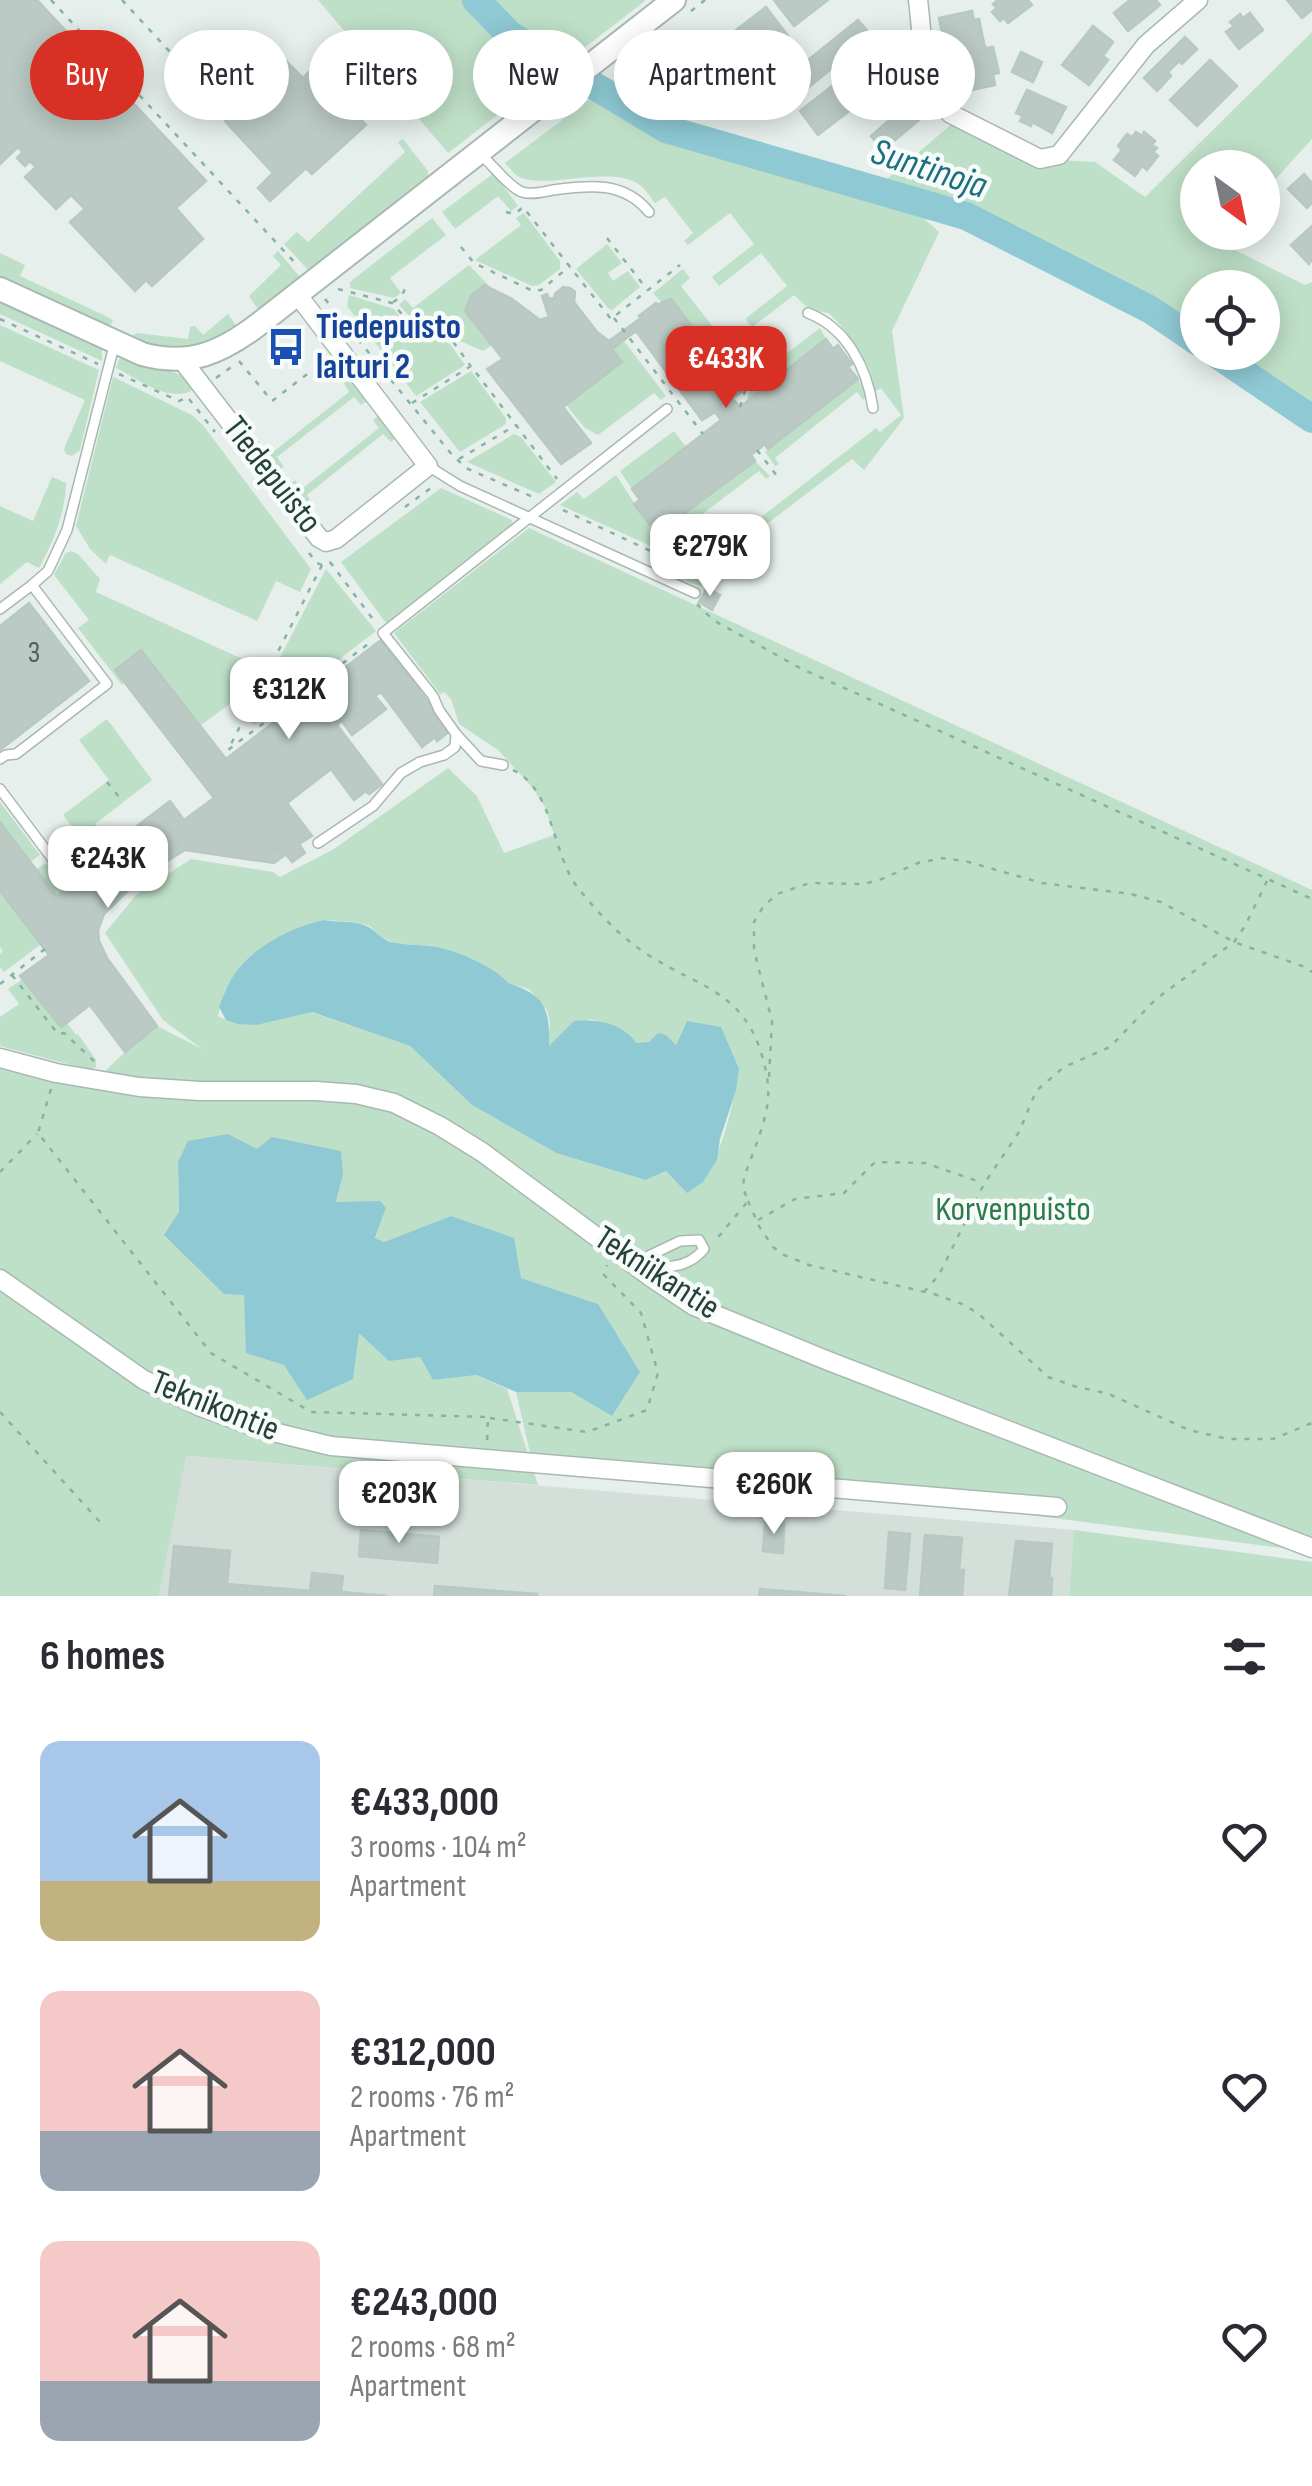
<!DOCTYPE html>
<html lang="en">
<head>
<meta charset="utf-8">
<style>
  body { margin:0; font-family:"Sofia Sans Condensed",sans-serif; background:#f7f7f7; color:#2b2b33; height:100vh; display:flex; flex-direction:column; font-size:38px; white-space:nowrap }
  * { box-sizing:border-box; margin:0 }
  p { font-size:32px; color:#7c7c81 }
  .icon { flex:none; width:55px; height:55px; fill:none; stroke:currentColor; stroke-width:2; stroke-linecap:round; stroke-linejoin:round }
  .map { position:relative; height:1596px; overflow:hidden }
  .sheet { display:flex; flex-direction:column; background:#fff; flex:1 }
  .sheet>* { flex:none }
  .hud { position:absolute; left:30px; top:30px; width:1252px; height:90px; display:flex; gap:20px }
  .needle { width:65px; rotate:147deg }
  .fabs { position:absolute; left:1180px; top:150px; display:grid; gap:20px }
  .fabs a { display:grid; place-items:center; width:100px; height:100px; border-radius:50%; background:#fff; box-shadow:0 5px 25px #0003; font-size:50px }
  .price { position:absolute; translate:-50% -85px; padding:0 22px; border-radius:20px; background:#fff; color:#222; font-size:32px; line-height:65px; filter:drop-shadow(0 2px 5px #0008) }
  .price::after { content:''; position:absolute; left:50%; top:60px; width:30px; height:22px; margin-left:-15px; background:inherit; clip-path:polygon(0 0,100% 0,50% 100%) }
  .price.on { background:#d93025; color:#fff }
  ul { padding:0; list-style:none }
  li { display:flex; align-items:center; gap:30px; height:250px; padding:0 40px }
  li span { display:grid; place-items:center; flex:none; width:280px; height:200px; border-radius:20px; color:#555 }
  li>.icon { margin-inline-start:auto }
  span .icon { width:120px; height:120px; fill:#fffc; stroke-width:1 }
  li b { font-size:42px }
  h2 { display:flex; justify-content:space-between; align-items:center; height:120px; padding:0 40px; font-size:42px }
  .chip { padding:0 35px; border-radius:45px; background:#fff; box-shadow:0 5px 25px #0003; font-size:35px; line-height:90px }
  .chip.on { background:#d93025; color:#fff }
  .map>svg:first-child { display:block }
  .built { fill:#d4dfda }
  .green { fill:#bfe0c8; fill-rule:evenodd }
  .water { fill:#8ec9d4 }
  .lines { fill:none; stroke-linecap:round; stroke-linejoin:round }
  .river { stroke:#8ec9d4; stroke-width:28 }
  .building { fill:#bbcac4; stroke:#b8c9c2; stroke-width:2.5 }
  .service-casing { stroke:#a8b8b2; stroke-width:12 }
  .minor-casing { stroke:#a8b8b2; stroke-width:21 }
  .tertiary-casing { stroke:#a8b8b2; stroke-width:26 }
  .path { stroke:#86b3a5; stroke-width:2.5; stroke-dasharray:5 8; stroke-linecap:butt }
  .service { stroke:#fff; stroke-width:9 }
  .minor { stroke:#fff; stroke-width:18 }
  .tertiary { stroke:#fff; stroke-width:22 }
  .labels { text-anchor:middle; dominant-baseline:central; stroke-width:9; stroke-linejoin:round; paint-order:stroke }
  .number-label { font-size:30px; fill:#4a645c }
  .transit-label { font-size:35px; font-weight:bold; fill:#164399; stroke:#f7fbf9; text-anchor:start }
  .street-label { font-size:35px; fill:#24423a; stroke:#f7fbf9 }
  .park-label { font-size:35px; fill:#2d7a4b; stroke:#f7fbf9 }
  .water-label { font-size:38px; font-style:italic; fill:#1c6f80; stroke:#f7fbf9 }
</style>
</head>
<body>
<div class="map">
<svg width="1312" height="1596" viewBox="0 0 1312 1596">
  <rect width="100%" height="100%" fill="#e6efeb"/>
  <!-- built -->
  <path class="built" d="M185,1456L1074,1530L1069,1596H159Z"/>
  <!-- green -->
  <g class="green">
    <path d="M318,0H645V1L448,153Z"/>
    <path d="M1312,32V139L1263,193L1262,168H1198V232L1226,233L1219,242L1305,285L1312,282V419L1213,353L1262,352V288H1198L1197,342L1151,310L966,216L874,190L959,118L1040,159L1095,162L1145,197Z"/>
    <path d="M590,99L665,138L922,217L939,232L892,331L904,418L864,470L852,459L709,568L705,577L710,585C699,588 687,583 680,574L687,569L684,561L698,550L706,560L876,428L880,432L901,415L881,388L874,392C876,368 846,330 829,313L810,310L794,295L752,327L745,319L787,286L761,253L719,286L712,277L754,244L730,213L688,245L684,241L693,233L665,197L655,203C649,195 643,185 633,181C601,167 538,191 516,175C514,173 507,165 505,163Z"/>
    <path d="M403,139L428,171V179L314,270L309,271L284,244L297,232L308,242L405,152L398,142Z"/>
    <path d="M494,173L518,206L511,211L498,196L455,229L442,212Z"/>
    <path d="M524,213L560,261V269L539,285L532,286L475,260L521,225L516,218Z"/>
    <path d="M432,218L446,235L390,278L401,293L394,298L350,288V282Z"/>
    <path d="M607,244L622,263L608,273L613,281L628,271L640,287L612,310L608,308L576,269Z"/>
    <path d="M278,251L299,276L300,281L262,309L257,308L249,296L281,265L273,256Z"/>
    <path d="M0,253L25,265L20,276L110,318L113,321L108,329L0,278Z"/>
    <path d="M469,265L493,290L484,286C474,292 468,300 465,311L492,345L483,351L414,321L399,305L405,299L413,308Z"/>
    <path d="M683,269L690,278L681,286L742,364L749,359L740,389L671,300L662,303L653,293Z"/>
    <path d="M349,295L394,309L408,327L450,344L465,365L416,396L347,306Z"/>
    <path d="M0,298L98,343L102,349V361L0,314Z"/>
    <path d="M228,314L235,324L234,330L201,345L167,350L135,342L132,336L137,333L188,339L190,327L195,326L203,335Z"/>
    <path d="M0,325L99,370L80,450L72,456L66,454L64,449L85,400L0,361Z"/>
    <path d="M820,328L826,339L746,402L758,364L764,371Z"/>
    <path d="M624,341L666,396L661,400L654,393L598,435L585,428L566,405L622,363L612,349Z"/>
    <path d="M128,357L184,376L194,389C171,405 138,379 116,368L119,359Z"/>
    <path d="M471,371L506,418V424L460,452L420,402Z"/>
    <path d="M113,377L192,415L203,425L311,569L300,592L276,581L257,621L110,555L106,564L90,549L76,526Z"/>
    <path d="M350,379L367,401L361,405L354,397L277,457L284,467L277,471L260,449L266,444L273,452L349,392L344,383Z"/>
    <path d="M858,379L868,396L863,400L857,392L775,458L779,464L775,466L765,452Z"/>
    <path d="M379,415L397,437L391,442L383,434L307,495L312,503L306,508L288,486L295,480L302,489L379,428L373,420Z"/>
    <path d="M674,431L686,447L632,489L620,471Z"/>
    <path d="M514,434L521,437L556,482L539,494L467,462Z"/>
    <path d="M755,461L770,476L766,479L759,471L671,538L663,529Z"/>
    <path d="M616,475L648,524L651,522L671,549L666,553L560,505L577,492L584,499Z"/>
    <path d="M52,477L66,483C65,514 54,540 39,568L27,562L0,584V506L33,521Z"/>
    <path d="M441,488L512,520L511,526L386,623L341,562Z"/>
    <path d="M529,528L1312,890V1552L810,1486L532,1462L516,1392H571L612,1416L598,1304L521,1278L451,1216L384,1242L375,1239L386,1208L336,1203L343,1175L257,1149L178,1162L179,1212L244,1295L247,1352L284,1365L359,1332L420,1357L433,1380L477,1375L507,1389L538,1485L186,1456L159,1596H0V1058L95,1081L125,1052L157,1026L202,1049L163,1020L105,933L137,894L191,859L273,872L280,877L334,849L448,768L477,796L504,853L554,835L545,807L531,786L498,750L459,724L451,699L444,692L440,694L394,633ZM324,920L355,922L370,926L380,937L394,943L431,946L507,983L529,989L547,1010L550,1023L548,1047L589,1019C609,1024 623,1026 637,1043L676,1045L687,1021L739,1069C732,1108 724,1148 703,1182L666,1171L644,1180L556,1153L472,1105L410,1046L311,1012L257,1025L226,1020L218,1016C227,966 276,929 324,920Z"/>
    <path d="M71,551L78,554L100,579L96,592L262,668L241,707L235,700L200,726L141,650L115,670L125,682L122,685L78,628L89,620L54,575L65,554Z"/>
    <path d="M326,569L376,631L254,725L249,717Z"/>
    <path d="M107,719L152,780L95,824L111,846L57,897L36,869L47,863L57,875L86,853L76,839L80,836L63,815L109,780L79,740Z"/>
    <path d="M0,802L40,855L30,862L0,822Z"/>
    <path d="M0,891L41,944L4,972L0,967V954L3,951L0,947Z"/>
    <path d="M23,979L61,1027L67,1023L76,1035L78,1034L96,1060V1067L90,1070L0,1046V1017L19,1004L8,989Z"/>
    <path d="M1074,1530L1312,1562V1596H1069Z"/>
  </g>
  <!-- water -->
  <g class="water">
    <path d="M324,920C337,923 351,920 364,925C374,928 379,938 390,942C399,944 419,945 429,946C450,947 496,967 508,983C545,995 550,1008 549,1046L574,1021C599,1019 621,1023 637,1043L649,1042L658,1033L666,1035L676,1045L687,1021L721,1027L739,1069L736,1090L720,1139L717,1160L703,1182L687,1193L666,1171L645,1180L556,1153L472,1105L410,1046L312,1012L257,1025L238,1024L226,1020L219,1007C224,995 228,983 236,972C255,946 293,926 324,920Z"/>
    <path d="M228,1134L257,1149L272,1137L341,1151L343,1175L336,1202L380,1201L386,1208L375,1238L384,1242L451,1216L514,1238L521,1278L598,1304L640,1372L612,1416L571,1392H516L477,1375L433,1380L420,1357L389,1361L359,1333L353,1379L307,1400L284,1365L246,1353L244,1295L224,1294L164,1235L179,1212L178,1162L188,1141Z"/>
  </g>
  <g class="lines">
    <!-- river -->
    <g class="river">
      <path d="M476,0L510,35L666,129L966,216L1151,310L1198,342"/>
      <path d="M1213,352L1312,419"/>
    </g>
  </g>
  <!-- building -->
  <g class="building">
    <path d="M0,0H37L206,181L176,208L203,239L152,286L146,280L135,291L70,222L85,209L71,195L56,209L25,177L36,167L30,161L25,166L17,158L23,152L18,147L0,164Z"/>
    <path d="M774,0H828L794,26Z"/>
    <path d="M998,0H1028L1032,5L1008,23L1004,18L1000,21L992,12L997,8L993,4Z"/>
    <path d="M1130,0H1156L1160,5L1128,31L1114,13Z"/>
    <path d="M1287,0H1312V10L1302,18Z"/>
    <path d="M766,7L788,36L701,103L679,74Z"/>
    <path d="M972,11L974,20L979,19L985,48L993,47L999,73L993,74L995,85L966,91L960,64L949,66L939,18Z"/>
    <path d="M1250,13L1263,30L1239,49L1226,32L1234,26L1230,22L1240,14L1243,18Z"/>
    <path d="M858,20L872,36L774,115L761,98Z"/>
    <path d="M1093,26L1113,42L1103,56L1108,60L1089,85L1062,65Z"/>
    <path d="M1185,37L1197,49L1182,64L1179,61L1168,72L1171,76L1157,91L1144,78Z"/>
    <path d="M891,40L910,64L818,135L800,111Z"/>
    <path d="M1021,52L1042,62L1033,82L1012,72Z"/>
    <path d="M285,60L303,78L313,68L366,125L312,174L306,168L270,201L258,188L273,173L225,121L256,93L253,90Z"/>
    <path d="M1210,60L1237,86L1197,126L1170,100Z"/>
    <path d="M1027,90L1066,107L1052,133L1032,122L1031,126L1020,121L1023,116L1016,113Z"/>
    <path d="M912,100L925,115L883,150L871,136Z"/>
    <path d="M1136,132L1142,136L1144,132L1155,141L1152,145L1157,148L1153,152L1158,156L1147,170L1142,166L1135,176L1114,160L1122,150L1118,146L1127,134L1132,137Z"/>
    <path d="M1304,174L1312,183V203L1307,208L1288,189Z"/>
    <path d="M1312,226V259L1309,264L1291,245Z"/>
    <path d="M484,285L512,299L540,320L549,317L542,296L547,294L549,299L554,298L555,294L563,287L570,288L575,292L574,302L597,332L609,341L612,349L622,362L563,407L591,443L561,464L487,369L503,359L465,311L471,296Z"/>
    <path d="M671,299L742,392L732,398L740,407L826,339L833,349L838,345L852,364L848,367L858,379L768,449L765,444L751,455L755,461L663,529L656,519L649,524L634,504L640,500L632,489L721,420L715,412L702,420L636,331L641,318L639,316L656,303L657,305Z"/>
    <path d="M641,318L636,331L612,349L609,341Z"/>
    <path d="M707,588L720,595L712,610L699,602Z"/>
    <path d="M29,603L89,681L0,750V626Z"/>
    <path d="M381,640L450,731L437,741L435,737L422,747L381,692L375,696L386,709L352,735L342,721L337,725L382,784L369,794L366,791L354,800L331,769L287,803L312,836L299,844L305,853L292,862L281,848L276,851L259,829L245,838L115,670L141,650L226,759Z"/>
    <path d="M214,798L245,838L259,829L276,851L281,848L286,854L274,863L185,850L159,866L157,862L104,914L98,930L99,941L107,958L157,1026L125,1052L90,1005L61,1027L20,976L49,955L0,891V822L57,897L66,889L62,883L170,801L184,820Z"/>
    <path d="M765,1522L784,1523L783,1553L763,1551Z"/>
    <path d="M361,1530L439,1537L437,1563L359,1556Z"/>
    <path d="M889,1532L910,1534L905,1590L885,1588Z"/>
    <path d="M925,1535L962,1538L959,1570H964L962,1596H920Z"/>
    <path d="M1016,1541L1052,1544L1049,1578H1052L1051,1596H1009Z"/>
    <path d="M174,1546L230,1551L227,1584L310,1591L312,1573L343,1576L341,1592L387,1596H169Z"/>
    <path d="M435,1586L537,1594V1596H434Z"/>
    <path d="M760,1589L846,1596H759Z"/>
  </g>
  <g class="lines">
    <!-- service casing -->
    <g class="service-casing">
      <g id="service">
        <path d="M480,154C492,164 509,187 522,192C531,195 544,192 553,190C589,185 624,181 649,212"/>
        <path d="M808,313C847,328 867,368 873,408"/>
        <path d="M428,466L460,486L695,593"/>
        <path d="M0,609L32,585"/>
        <path d="M456,734L481,761L503,765"/>
        <path d="M0,759L6,755L16,754L107,684L32,585L48,571L67,530L115,342"/>
        <path d="M0,789L54,861L58,862L76,851"/>
        <path d="M318,843L373,806L401,773L420,762L444,755L455,747L456,734L439,710L433,696L383,633L667,409"/>
        <path d="M699,1240L704,1249C685,1272 661,1267 634,1263L680,1241Z"/>
      </g>
    </g>
    <!-- minor casing -->
    <g class="minor-casing">
      <g id="minor">
        <path d="M918,0C923,38 921,87 951,114L1040,159L1059,155L1146,45L1198,0"/>
        <path d="M182,360L319,538L326,542L336,539L428,466L297,294"/>
        <path d="M0,1058L56,1073L139,1087L200,1091H316L356,1094L394,1103L440,1126L482,1152L652,1278L694,1306L826,1360L1312,1548"/>
        <path d="M0,1279L144,1380L201,1407L261,1429L331,1446L1057,1507"/>
      </g>
    </g>
    <!-- tertiary casing -->
    <g class="tertiary-casing">
      <path id="tertiary" d="M0,289L142,354C189,367 221,353 259,324L674,0"/>
    </g>
    <!-- path -->
    <g class="path">
      <path d="M51,0L298,266"/>
      <path d="M122,0L220,106"/>
      <path d="M691,11L705,0"/>
      <path d="M506,212L515,214L523,207L611,319L680,265"/>
      <path d="M607,238L646,288"/>
      <path d="M461,247L474,263L533,291L541,290L570,266"/>
      <path d="M338,289L392,303L410,323L454,343L470,365"/>
      <path d="M325,299L453,456L468,469L533,497"/>
      <path d="M393,302L401,297L405,289"/>
      <path d="M614,318L703,434"/>
      <path d="M0,319L98,364"/>
      <path d="M239,361L272,401L327,359"/>
      <path d="M119,374L179,401L189,397"/>
      <path d="M216,378L234,365"/>
      <path d="M189,399L215,432"/>
      <path d="M412,403L471,366L557,479"/>
      <path d="M740,407L757,352"/>
      <path d="M757,450L780,480"/>
      <path d="M459,459L516,425"/>
      <path d="M405,507L435,485"/>
      <path d="M563,510L674,562"/>
      <path d="M309,553L317,563L322,565L330,562"/>
      <path d="M330,562L375,622"/>
      <path d="M322,565L228,750L372,641"/>
      <path d="M697,604L713,620L800,668L1312,899"/>
      <path d="M513,770C554,789 552,855 578,888C599,914 621,938 650,956C699,987 741,991 761,1052C767,1073 771,1091 766,1112C761,1134 752,1156 744,1177L743,1188L748,1201L715,1241"/>
      <path d="M107,782L123,802"/>
      <path d="M12,975L58,1034L64,1033L95,1062"/>
      <path d="M0,984L45,949"/>
      <path d="M769,1077L772,1021L754,950V922L763,907L777,894L810,883L864,884L882,879L918,863L942,858L965,861L1042,883L1131,894L1161,902L1234,942L1305,967L1312,972"/>
      <path d="M51,1089L38,1133L211,1353L311,1412L488,1417L487,1444"/>
      <path d="M0,1172L37,1134"/>
      <path d="M748,1201L759,1226L773,1247L784,1255L809,1265L934,1294L965,1305L981,1316L1048,1377L1074,1386L1109,1394L1189,1430L1228,1439H1273L1312,1423"/>
      <path d="M758,1220L795,1199L844,1193L875,1162L925,1163L983,1183"/>
      <path d="M924,1292L939,1275L984,1184L1019,1132L1036,1091L1064,1067L1110,1047L1156,999L1234,942L1245,926L1267,881"/>
      <path d="M0,1412L101,1523"/>
      <path d="M490,1418L587,1432L647,1410L658,1373L641,1313L604,1275L607,1265"/>
    </g>
    <!-- service -->
    <use href="#service" class="service"/>
    <!-- minor -->
    <use href="#minor" class="minor"/>
    <!-- tertiary -->
    <use href="#tertiary" class="tertiary"/>
  </g>
  <!-- icons -->
  <defs>
    <g id="bus-bare" transform="scale(3)"><path d="M-5-6H5V4H4V6H2V4H-2V6H-4V4H-5ZM-3.5-4V0h7V-4ZM-3.5 1.2v1.5H-2V1.2ZM2 1.2v1.5H3.5V1.2Z" fill="#1a4fb4" stroke="#f7fbf9" stroke-width="2.5" paint-order="stroke"/></g>
  </defs>
  <g fill-rule="evenodd">
    <use href="#bus-bare" x="286" y="347"/>
  </g>
  <g class="labels">
    <!-- number labels -->
    <g class="number-label">
      <text x="34" y="653">3</text>
    </g>
    <!-- transit labels -->
    <g class="transit-label">
      <text x="316" y="327">Tiedepuisto<tspan x="316" dy="40">laituri 2</tspan></text>
    </g>
    <!-- street labels -->
    <g class="street-label">
      <text transform="translate(272 475) rotate(52)">Tiedepuisto</text>
      <text transform="translate(657 1273) rotate(33)">Tekniikantie</text>
      <text transform="translate(215 1406) rotate(22)">Teknikontie</text>
    </g>
    <!-- park labels -->
    <g class="park-label">
      <text x="1013" y="1209">Korvenpuisto</text>
    </g>
    <!-- water labels -->
    <g class="water-label">
      <text transform="translate(929 169) rotate(18)">Suntinoja</text>
    </g>
  </g>
</svg>
<div class="fabs">
<a><svg class="needle" viewBox="-14 -14 28 28"><path d="M0-13l5 13h-10z" fill="#e53935"/><path d="M0 13l5-13h-10z" fill="#7c7c81"/></svg></a>
<a><svg class="icon" aria-label="locate" viewBox="0 0 24 24"><circle cx="12" cy="12" r="6"/><path d="M12 2v4M12 18v4M2 12h4M18 12h4"/></svg></a>
</div>
<b class="price on" style="left:726px;top:411px">€433K</b>
<b class="price" style="left:710px;top:599px">€279K</b>
<b class="price" style="left:289px;top:742px">€312K</b>
<b class="price" style="left:108px;top:911px">€243K</b>
<b class="price" style="left:774px;top:1537px">€260K</b>
<b class="price" style="left:399px;top:1546px">€203K</b>
<div class="hud">
<a class="chip on">Buy</a>
<a class="chip">Rent</a>
<a class="chip">Filters</a>
<a class="chip">New</a>
<a class="chip">Apartment</a>
<a class="chip">House</a>
</div>
</div>
<section class="sheet">
<h2>6 homes<svg class="icon" aria-label="filters" viewBox="0 0 24 24"><path d="M4 7h16M4 17h16"/><circle cx="9" cy="7" r="2"/><circle cx="15" cy="17" r="2"/></svg></h2>
<ul>
<li><span style="background:linear-gradient(#a9c7e8 70%,#c2b280 0)"><svg class="icon" aria-label="home" viewBox="0 0 24 24"><path d="M3 11l9-7 9 7M6 9v11h12V9"/></svg></span><div><b>€433,000</b><p>3 rooms · 104 m²</p><p>Apartment</p></div><svg class="icon" aria-label="heart" viewBox="0 0 24 24"><path d="M12 20l-8-8c-3-5 5-10 8-4 3-6 11-1 8 4z"/></svg></li>
<li><span style="background:linear-gradient(#f6c9c9 70%,#9aa5b1 0)"><svg class="icon" aria-label="home" viewBox="0 0 24 24"><path d="M3 11l9-7 9 7M6 9v11h12V9"/></svg></span><div><b>€312,000</b><p>2 rooms · 76 m²</p><p>Apartment</p></div><svg class="icon" aria-label="heart" viewBox="0 0 24 24"><path d="M12 20l-8-8c-3-5 5-10 8-4 3-6 11-1 8 4z"/></svg></li>
<li><span style="background:linear-gradient(#f6c9c9 70%,#9aa5b1 0)"><svg class="icon" aria-label="home" viewBox="0 0 24 24"><path d="M3 11l9-7 9 7M6 9v11h12V9"/></svg></span><div><b>€243,000</b><p>2 rooms · 68 m²</p><p>Apartment</p></div><svg class="icon" aria-label="heart" viewBox="0 0 24 24"><path d="M12 20l-8-8c-3-5 5-10 8-4 3-6 11-1 8 4z"/></svg></li>
</ul>
</section>
</body>
</html>
